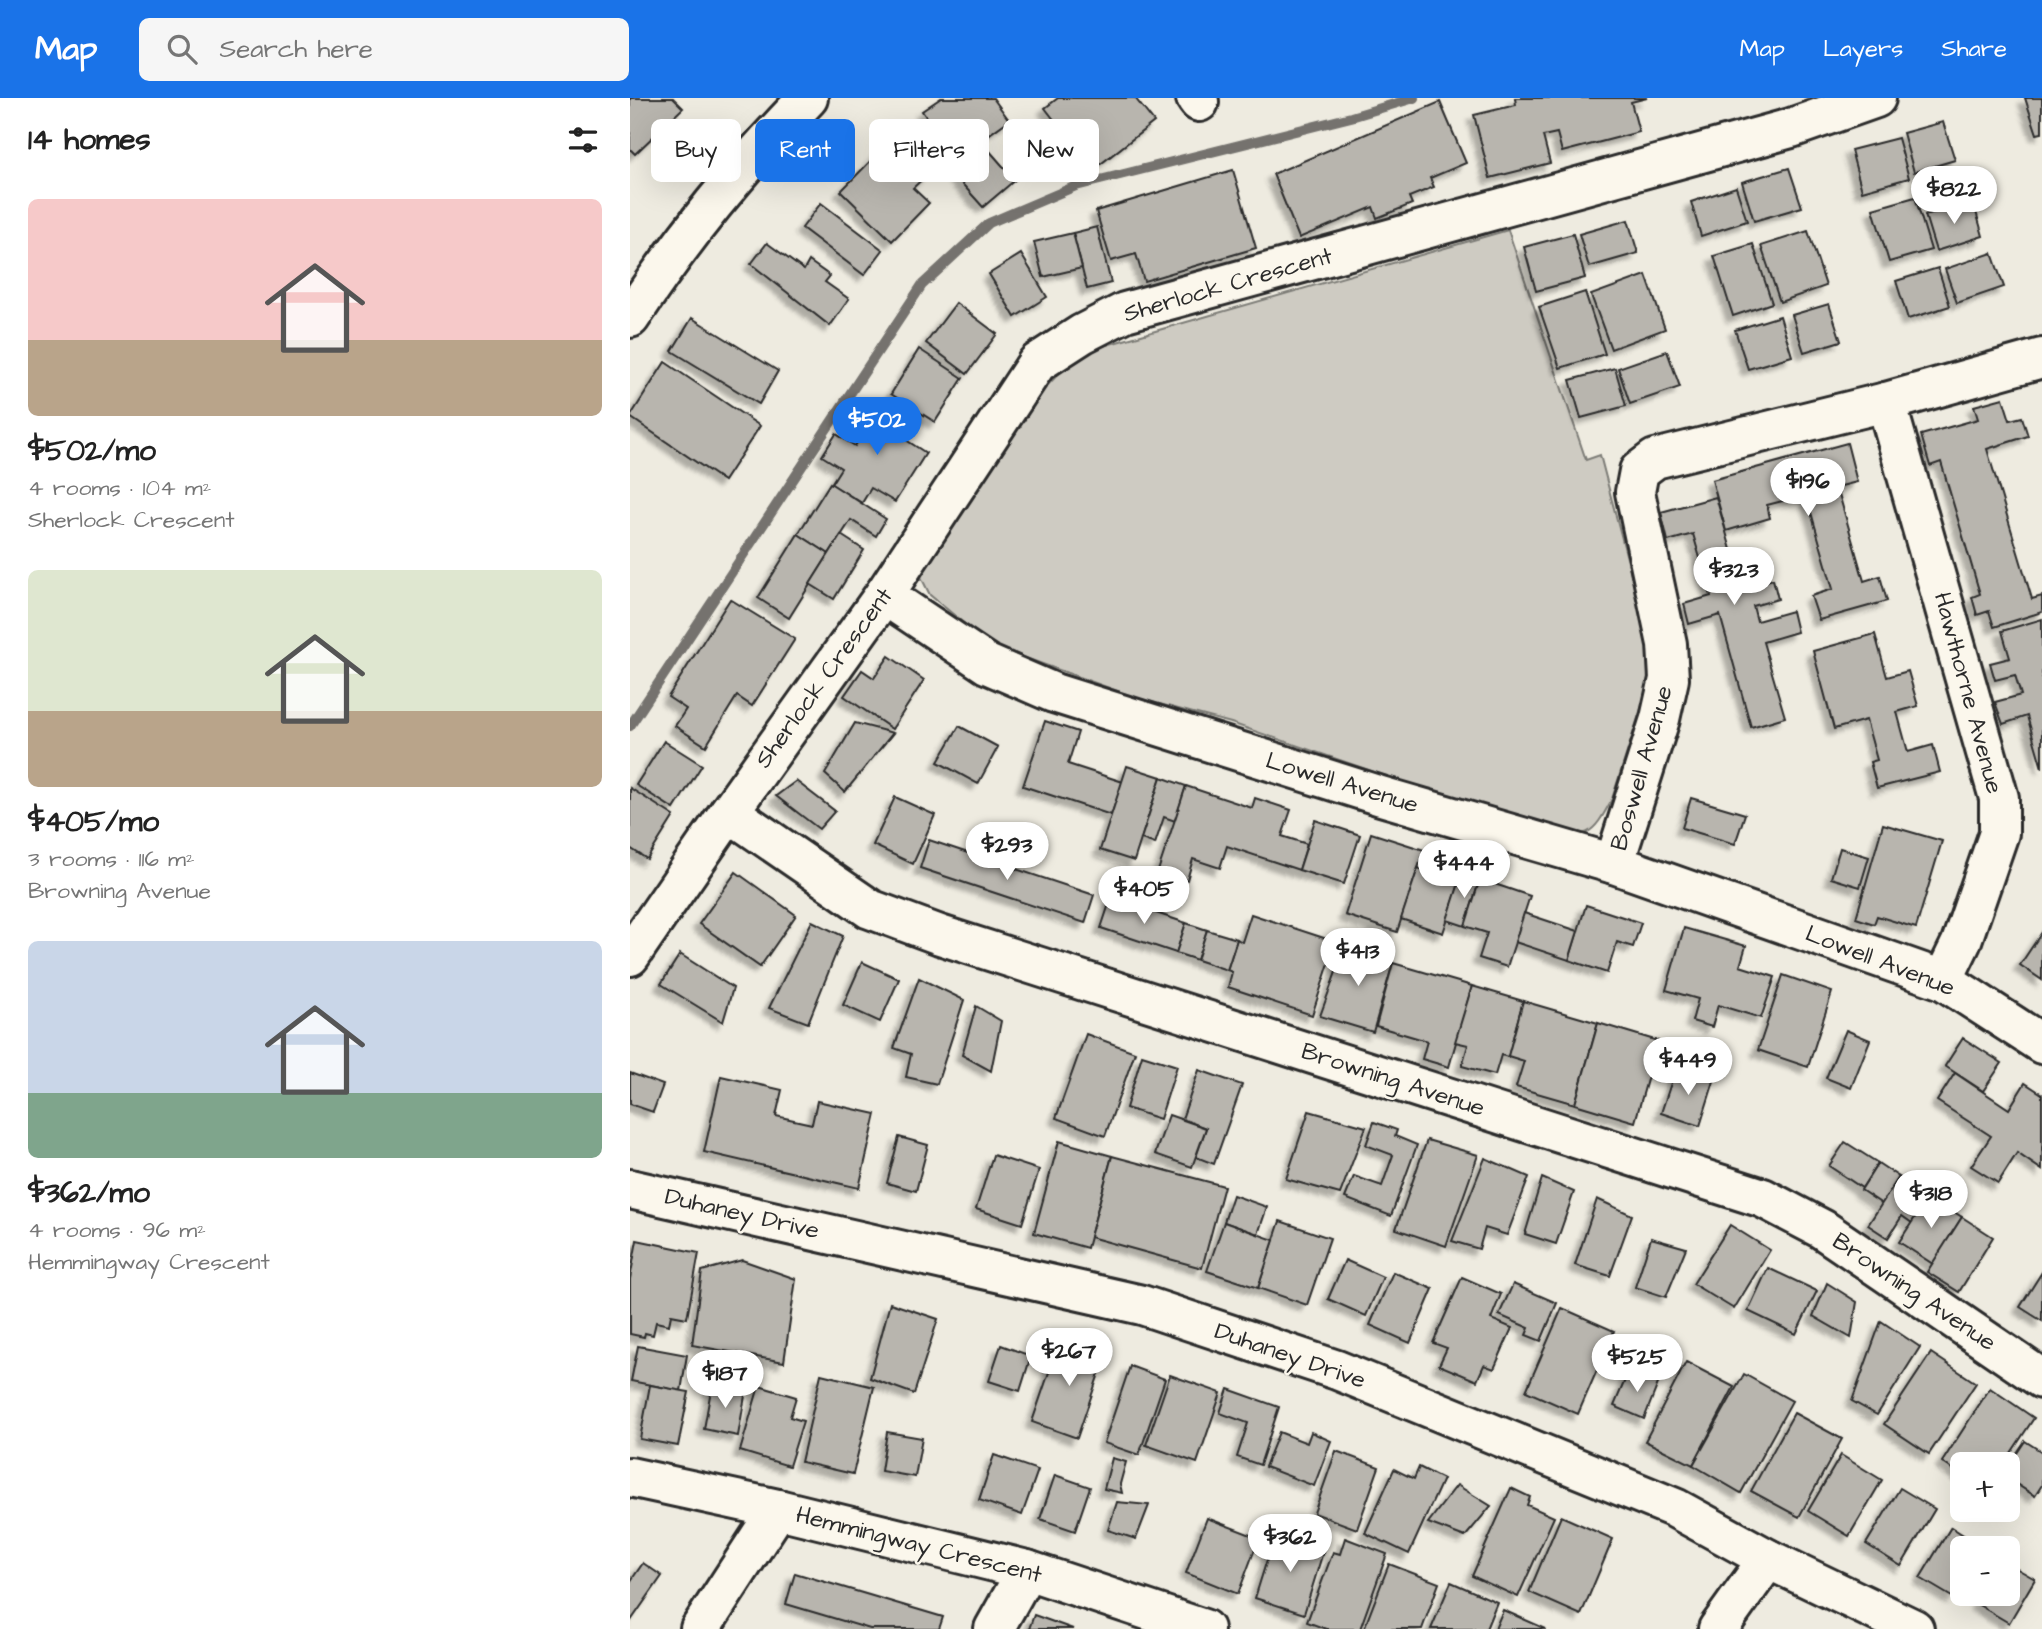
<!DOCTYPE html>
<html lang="en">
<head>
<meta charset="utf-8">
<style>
  body { margin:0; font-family:"Architects Daughter",sans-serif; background:#f6f6f6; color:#222; height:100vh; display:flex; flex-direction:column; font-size:26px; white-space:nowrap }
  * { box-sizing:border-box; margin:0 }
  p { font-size:23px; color:#767676 }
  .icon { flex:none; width:38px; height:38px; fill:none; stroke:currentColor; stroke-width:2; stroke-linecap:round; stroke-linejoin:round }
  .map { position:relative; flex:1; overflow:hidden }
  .drawer { display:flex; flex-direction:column; background:#fff; width:630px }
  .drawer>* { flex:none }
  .guide { position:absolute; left:21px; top:21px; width:665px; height:63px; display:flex; gap:14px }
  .tools { position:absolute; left:1320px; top:1354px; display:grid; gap:14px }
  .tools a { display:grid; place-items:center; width:70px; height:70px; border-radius:10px; background:#fff; box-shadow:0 7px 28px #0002; font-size:35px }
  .price { position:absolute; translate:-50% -60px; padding:0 16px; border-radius:24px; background:#fff; color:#222; font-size:23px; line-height:46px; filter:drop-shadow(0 2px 4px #0008) }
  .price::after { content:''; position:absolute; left:50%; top:42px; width:21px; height:16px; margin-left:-10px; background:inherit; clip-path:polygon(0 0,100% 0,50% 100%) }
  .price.active { background:#1a73e8; color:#fff }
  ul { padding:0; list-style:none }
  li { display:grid; align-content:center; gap:14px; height:371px; padding:0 28px }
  li span { display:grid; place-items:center; height:217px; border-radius:10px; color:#555 }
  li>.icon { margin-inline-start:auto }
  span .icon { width:126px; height:126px; fill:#fffc; stroke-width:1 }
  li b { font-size:30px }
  h2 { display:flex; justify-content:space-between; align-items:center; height:84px; padding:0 28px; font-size:30px }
  .tag { padding:0 24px; border-radius:10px; background:#fff; box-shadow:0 7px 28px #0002; font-size:24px; line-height:63px }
  .tag.active { background:#1a73e8; color:#fff }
  header { display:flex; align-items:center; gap:42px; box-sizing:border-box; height:98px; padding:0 35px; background:#1a73e8; color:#fff }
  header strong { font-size:33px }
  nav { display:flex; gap:38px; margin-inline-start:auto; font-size:24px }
  .search { width:490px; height:63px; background:#f6f6f6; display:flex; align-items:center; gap:18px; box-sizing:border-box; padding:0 24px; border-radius:10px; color:#767676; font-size:26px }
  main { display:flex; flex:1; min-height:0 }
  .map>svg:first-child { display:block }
  .green { fill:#cecbc2; stroke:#7c7b76; stroke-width:2 }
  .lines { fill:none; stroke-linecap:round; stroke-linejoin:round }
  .stream { stroke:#74726e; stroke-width:10 }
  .building { fill:#b8b5ae; stroke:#2b2b2b; stroke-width:2; filter:url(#shadow) }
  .minor-casing { stroke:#2b2b2b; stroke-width:44 }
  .tertiary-casing { stroke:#2b2b2b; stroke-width:44 }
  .minor { stroke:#fbf7ec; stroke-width:38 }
  .tertiary { stroke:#fbf7ec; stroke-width:38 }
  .labels { text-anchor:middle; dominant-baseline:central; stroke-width:5; stroke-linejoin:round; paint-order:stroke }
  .street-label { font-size:24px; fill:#2b2b2b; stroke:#fbf7ec }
</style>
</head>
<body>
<header>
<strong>Map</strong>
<div class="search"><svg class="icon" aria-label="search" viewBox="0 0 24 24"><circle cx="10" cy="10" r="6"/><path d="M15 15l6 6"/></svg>Search here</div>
<nav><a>Map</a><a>Layers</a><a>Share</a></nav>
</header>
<main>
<section class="drawer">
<h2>14 homes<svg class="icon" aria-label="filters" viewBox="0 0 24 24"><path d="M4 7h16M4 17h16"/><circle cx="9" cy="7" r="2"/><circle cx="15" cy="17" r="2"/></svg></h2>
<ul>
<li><span style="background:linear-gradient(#f6c9c9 65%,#b9a48a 0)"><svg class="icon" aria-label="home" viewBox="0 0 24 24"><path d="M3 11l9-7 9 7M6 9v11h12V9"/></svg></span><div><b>$502/mo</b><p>4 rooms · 104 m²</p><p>Sherlock Crescent</p></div></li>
<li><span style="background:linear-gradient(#dfe7d0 65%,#b9a48a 0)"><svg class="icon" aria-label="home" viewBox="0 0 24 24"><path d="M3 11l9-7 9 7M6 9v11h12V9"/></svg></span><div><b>$405/mo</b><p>3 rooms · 116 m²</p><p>Browning Avenue</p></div></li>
<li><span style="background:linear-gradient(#c9d6e8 70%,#7fa58c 0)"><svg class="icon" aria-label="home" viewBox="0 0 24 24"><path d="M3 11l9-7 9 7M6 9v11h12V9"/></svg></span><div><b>$362/mo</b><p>4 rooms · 96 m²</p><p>Hemmingway Crescent</p></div></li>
</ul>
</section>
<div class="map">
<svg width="1412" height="1531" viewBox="0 0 1412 1531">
  <defs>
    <filter id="shadow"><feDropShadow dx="-6" dy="6" stdDeviation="2" flood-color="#0004"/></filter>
  </defs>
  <rect width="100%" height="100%" fill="#eeebe0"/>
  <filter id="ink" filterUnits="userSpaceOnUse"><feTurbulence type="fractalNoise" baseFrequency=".0143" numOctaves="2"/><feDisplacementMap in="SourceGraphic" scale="14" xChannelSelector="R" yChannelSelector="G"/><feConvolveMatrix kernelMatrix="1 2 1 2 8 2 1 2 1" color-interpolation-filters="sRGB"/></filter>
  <g filter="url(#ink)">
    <!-- green -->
    <path class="green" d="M878,132L956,362L970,357L1025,567L982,701C962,739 957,742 915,732L601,625L507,600L360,547L300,497L291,479L302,448L414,291L438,266L473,248Z"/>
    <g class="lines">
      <!-- stream -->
      <path class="stream" d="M0,628L292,187L359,125L446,88L721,19L784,0"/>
    </g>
    <!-- building -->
    <g class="building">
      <path d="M0,0H43L53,10L5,56L0,51Z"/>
      <path d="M311,0H363L379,22L325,61L292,13Z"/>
      <path d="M428,0H505L524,24L463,72L415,10Z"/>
      <path d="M885,0H1017L1001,4L1009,34L932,54L927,35L913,38L920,65L860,80L844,17L886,7Z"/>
      <path d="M1395,0H1412V35L1407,36Z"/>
      <path d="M810,4L836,65L800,80L804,89L779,99L782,106L747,120L743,109L669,140L643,76Z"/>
      <path d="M1313,24L1325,62L1284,74L1273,35Z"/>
      <path d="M264,39L300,74L283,90L299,105L262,143L211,93Z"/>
      <path d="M1268,40L1279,80L1232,93L1221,52Z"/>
      <path d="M358,51L385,82L353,109L326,79Z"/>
      <path d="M1159,70L1172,109L1124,123L1112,84Z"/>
      <path d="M603,72L626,150L514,183L506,156L481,163L466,113Z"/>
      <path d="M1106,89L1117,123L1071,138L1061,104Z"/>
      <path d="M1285,99L1301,152L1259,164L1243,111Z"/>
      <path d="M1343,103L1353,138L1306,153L1295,117Z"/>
      <path d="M191,105L253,152L234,177L172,130Z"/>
      <path d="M998,122L1008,155L959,169L949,136Z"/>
      <path d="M467,129L481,185L457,191L443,135Z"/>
      <path d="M1178,133L1196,188L1150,204L1131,148Z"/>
      <path d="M443,135L452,170L413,179L404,144Z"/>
      <path d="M943,136L955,180L906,193L894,149Z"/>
      <path d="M137,145L174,172L179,163L200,178L195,184L219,201L200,228L121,166Z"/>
      <path d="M1123,146L1142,205L1103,218L1084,158Z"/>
      <path d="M1362,155L1374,189L1327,205L1315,171Z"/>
      <path d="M391,156L417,199L385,219L359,176Z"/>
      <path d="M1308,170L1320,208L1278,221L1266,183Z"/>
      <path d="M1016,177L1035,231L981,251L961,197Z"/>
      <path d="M955,194L975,256L930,270L909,209Z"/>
      <path d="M326,205L367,236L337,276L296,245Z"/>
      <path d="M1199,206L1211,243L1174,254L1162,217Z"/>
      <path d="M1150,218L1162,258L1118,271L1105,232Z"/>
      <path d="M62,220L148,273L129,306L42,253Z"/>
      <path d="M289,251L333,280L305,324L261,296Z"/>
      <path d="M1037,253L1050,289L1000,306L988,270Z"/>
      <path d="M35,264L130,328L94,383L0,319Z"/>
      <path d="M985,270L996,308L951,320L940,282Z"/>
      <path d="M1373,300L1380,322L1392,319L1398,338L1357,351L1402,501L1412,498V514L1364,529L1359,513L1347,517L1342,499L1350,496L1311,364L1300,368L1291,337L1348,321L1344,308Z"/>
      <path d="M255,302L285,321L273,340L296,355L265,404L241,390L232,405L201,386L211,370L192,358L206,336L225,348Z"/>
      <path d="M1217,345L1227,384L1207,389L1234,483L1250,478L1257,503L1189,522L1181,498L1203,491L1176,397L1137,407L1140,420L1096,433L1082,382Z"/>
      <path d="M200,385L256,421L246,438L221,422L199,456L168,436Z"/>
      <path d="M1086,399L1112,490L1143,481L1148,501L1123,508L1127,523L1162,513L1167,534L1133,544L1155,619L1121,629L1090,517L1059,526L1054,506L1081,498L1063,436L1038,443L1031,414Z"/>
      <path d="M168,436L199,456L159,520L128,500Z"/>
      <path d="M211,437L234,452L204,501L180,486Z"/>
      <path d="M100,501L165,541L122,608L107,598L76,648L45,628L56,611L38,599Z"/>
      <path d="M1412,521V670L1397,618L1373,626L1365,604L1391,597L1385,577L1365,582L1360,565L1380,560L1372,533Z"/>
      <path d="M1245,536L1257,579L1278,573L1288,608L1267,614L1278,654L1303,647L1310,674L1247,690L1240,664L1247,662L1236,622L1204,631L1183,553Z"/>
      <path d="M259,558L294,582L262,631L214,598L232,572L244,580Z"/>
      <path d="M415,623L448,634L438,666L493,684L481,717L393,688Z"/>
      <path d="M225,625L263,635L215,694L195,676Z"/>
      <path d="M329,628L368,649L348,686L308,664Z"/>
      <path d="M34,643L72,667L44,711L6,687Z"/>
      <path d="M497,668L531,679L504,763L470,752Z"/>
      <path d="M531,679L556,688L545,723L534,719L525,746L511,741Z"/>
      <path d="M166,683L205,713L189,731L146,698Z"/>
      <path d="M556,688L622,710L625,700L661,712L652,738L677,746L669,772L597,748L590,770L563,761L557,782L528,773Z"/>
      <path d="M0,690L44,718L17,761L0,750Z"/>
      <path d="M265,699L305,717L283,766L243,747Z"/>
      <path d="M1061,700L1115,716L1105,746L1052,730Z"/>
      <path d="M685,722L730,737L714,786L669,772Z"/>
      <path d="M1253,726L1312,743L1286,830L1247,818L1244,826L1226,820Z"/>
      <path d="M741,735L794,752L767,834L715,817Z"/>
      <path d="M299,742L464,797L455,825L290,770Z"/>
      <path d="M1210,750L1239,759L1230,789L1201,780Z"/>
      <path d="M788,770L830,783L813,835L771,821Z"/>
      <path d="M106,774L166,817L130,869L69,826Z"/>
      <path d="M832,776L850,781L835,828L817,822Z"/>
      <path d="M850,781L900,798L877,869L849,860L857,835L835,828Z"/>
      <path d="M481,800L556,825L546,855L471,830Z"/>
      <path d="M956,807L1011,825L1003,849L987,844L977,875L939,862Z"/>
      <path d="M894,815L948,833L939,862L885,844Z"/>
      <path d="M621,816L706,844L682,917L598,889L602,874L597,872L607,841L612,844Z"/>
      <path d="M182,823L213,838L178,925L139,910Z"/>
      <path d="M556,825L577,832L567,862L546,855Z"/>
      <path d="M1054,830L1116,848L1110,868L1145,879L1131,920L1088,907L1082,929L1062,923L1068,901L1036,892Z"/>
      <path d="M577,832L607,841L597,872L567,862Z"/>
      <path d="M1412,834V882L1390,867Z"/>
      <path d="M718,841L763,865L743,934L690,918Z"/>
      <path d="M50,856L103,890L93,924L31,886Z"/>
      <path d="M232,864L269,881L250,924L213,907Z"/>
      <path d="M763,865L842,888L819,969L792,961L797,943L746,928Z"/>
      <path d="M1153,877L1202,894L1178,969L1128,952Z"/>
      <path d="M289,880L334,902L307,986L276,979L281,956L264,950Z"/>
      <path d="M842,888L893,903L878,959L871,957L865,977L832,968L838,947L825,944Z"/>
      <path d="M893,903L968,925L945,1006L886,989L894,963L878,958Z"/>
      <path d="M346,908L371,923L361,973L332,957Z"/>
      <path d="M968,925L1028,943L1005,1024L945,1006Z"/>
      <path d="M1216,932L1240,942L1221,990L1196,980Z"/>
      <path d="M456,936L505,954L475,1038L426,1020Z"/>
      <path d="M1333,940L1372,965L1353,993L1315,968Z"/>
      <path d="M512,957L547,968L530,1021L496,1010Z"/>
      <path d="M1046,970L1084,983L1070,1028L1031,1015Z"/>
      <path d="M569,972L612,987L584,1066L566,1059L576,1030L552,1021Z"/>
      <path d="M0,975L33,987L23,1014L0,1006Z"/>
      <path d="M1325,975L1379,1011L1395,985L1412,996V1072L1387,1055L1368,1085L1341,1068L1361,1038L1307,1003Z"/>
      <path d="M91,978L152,992L146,1018L182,1026L187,1003L246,1016L229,1090L74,1054Z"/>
      <path d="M679,1013L736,1029L710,1096L656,1081Z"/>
      <path d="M539,1017L576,1030L562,1069L525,1056Z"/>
      <path d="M744,1024L767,1032L765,1038L787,1047L761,1118L715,1100L724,1078L752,1088L763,1057L736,1047Z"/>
      <path d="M269,1039L298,1047L286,1093L257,1085Z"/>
      <path d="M797,1042L848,1057L816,1148L766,1131Z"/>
      <path d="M429,1043L482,1058L457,1150L404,1135Z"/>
      <path d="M1215,1044L1248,1065L1232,1090L1199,1068Z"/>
      <path d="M363,1057L409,1072L392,1126L346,1111Z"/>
      <path d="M482,1058L594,1088L572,1170L460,1139Z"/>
      <path d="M855,1060L899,1079L877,1137L855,1130L849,1151L822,1143Z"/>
      <path d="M1248,1065L1269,1079L1252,1106L1231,1092Z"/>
      <path d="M1269,1079L1299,1098L1282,1125L1272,1118L1258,1140L1238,1127Z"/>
      <path d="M912,1080L944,1094L926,1146L895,1136Z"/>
      <path d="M603,1097L637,1109L628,1136L594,1124Z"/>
      <path d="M1299,1098L1332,1119L1303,1166L1269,1144Z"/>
      <path d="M967,1101L1002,1117L980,1178L945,1167Z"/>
      <path d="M1332,1119L1363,1139L1329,1194L1297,1174Z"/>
      <path d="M650,1123L700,1140L677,1207L628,1190Z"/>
      <path d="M594,1124L644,1142L628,1190L577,1173Z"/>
      <path d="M1100,1127L1140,1152L1104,1211L1063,1186Z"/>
      <path d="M1021,1140L1056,1150L1036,1199L1005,1189Z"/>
      <path d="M7,1142L69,1155L57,1220L41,1217L39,1227L26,1224L23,1237L15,1235L14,1239L0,1236V1181Z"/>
      <path d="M112,1162L166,1181L154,1264L62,1247L72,1173Z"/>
      <path d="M715,1162L753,1179L736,1218L698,1201Z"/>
      <path d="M1138,1170L1187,1193L1166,1236L1118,1213Z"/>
      <path d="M763,1174L803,1191L780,1245L740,1227Z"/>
      <path d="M1412,1174V1223L1390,1209Z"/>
      <path d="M832,1179L871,1196L861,1221L882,1230L864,1271L854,1267L847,1283L809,1267L817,1250L803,1245Z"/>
      <path d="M1197,1185L1227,1204L1221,1240L1183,1218Z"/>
      <path d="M883,1186L927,1205L911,1243L896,1237L899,1230L869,1217Z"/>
      <path d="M260,1205L308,1221L284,1296L240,1280Z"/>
      <path d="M932,1210L984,1233L948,1316L896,1293Z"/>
      <path d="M1251,1223L1290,1249L1247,1317L1222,1303Z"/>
      <path d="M431,1239L476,1255L447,1340L402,1324Z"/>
      <path d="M371,1247L401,1258L390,1293L359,1283Z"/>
      <path d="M8,1248L57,1257L51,1293L1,1283Z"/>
      <path d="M1301,1255L1346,1285L1299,1356L1254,1326Z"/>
      <path d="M1056,1264L1104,1289L1063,1367L1015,1343Z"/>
      <path d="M500,1268L535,1281L509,1357L474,1345Z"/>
      <path d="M1000,1270L1029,1283L1014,1321L984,1308Z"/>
      <path d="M191,1276L244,1289L223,1376L171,1364Z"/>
      <path d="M1114,1276L1162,1303L1111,1395L1063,1367Z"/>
      <path d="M540,1277L591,1295L567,1365L516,1347Z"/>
      <path d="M82,1286L116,1292L108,1338L74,1331Z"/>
      <path d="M20,1287L59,1294L48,1348L10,1341Z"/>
      <path d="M129,1288L166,1299L160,1319L173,1323L159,1368L110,1353Z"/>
      <path d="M1360,1290L1404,1320L1373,1367H1332V1378L1312,1364Z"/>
      <path d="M598,1291L649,1309L630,1367L607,1359L618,1325L590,1315Z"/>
      <path d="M1164,1315L1212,1341L1169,1419L1121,1393Z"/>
      <path d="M257,1334L292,1340L285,1379L251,1373Z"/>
      <path d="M649,1334L677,1345L681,1334L701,1343L684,1388L635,1369Z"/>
      <path d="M1395,1343L1412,1354V1387L1405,1398L1377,1380V1370Z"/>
      <path d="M706,1353L749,1369L727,1431L684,1415Z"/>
      <path d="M364,1357L408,1372L392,1417L349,1402Z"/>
      <path d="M1211,1357L1252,1382L1219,1438L1178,1413Z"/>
      <path d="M482,1360L496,1364L490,1386L492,1395L474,1391Z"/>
      <path d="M789,1369L813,1381L779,1456L735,1435L764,1371L784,1381Z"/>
      <path d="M425,1377L460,1389L445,1433L410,1421Z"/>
      <path d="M827,1387L861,1408L835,1439L798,1425Z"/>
      <path d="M881,1390L900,1399L897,1407L924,1419L888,1499L842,1478Z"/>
      <path d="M1270,1390L1305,1411L1271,1468L1236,1446Z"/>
      <path d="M487,1404L519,1407L506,1441L478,1432Z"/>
      <path d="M931,1418L983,1441L951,1517L899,1494Z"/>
      <path d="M577,1420L629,1440L608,1496L556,1475Z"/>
      <path d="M1321,1429L1352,1449L1332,1451V1483L1322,1499L1290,1480Z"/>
      <path d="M645,1436L694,1451L674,1516L625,1500Z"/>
      <path d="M715,1440L757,1456L730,1531H696L677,1524L703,1454L710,1456Z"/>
      <path d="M13,1465L32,1478L0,1524V1484Z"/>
      <path d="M1377,1465L1405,1481L1379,1525L1347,1506L1353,1496H1377Z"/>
      <path d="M759,1466L809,1485L792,1531H734Z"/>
      <path d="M165,1475L313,1519L309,1531H240L156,1506Z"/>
      <path d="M821,1484L867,1504L856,1531H801Z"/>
      <path d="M873,1512L916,1531H865Z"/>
      <path d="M404,1517L443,1531H399Z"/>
    </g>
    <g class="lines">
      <!-- minor casing -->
      <g class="minor-casing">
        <g id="minor">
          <path d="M566,0L569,4"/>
          <path d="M0,220C54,138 109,71 178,0"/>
          <path d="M1256,304L1369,700V735L1331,845L1313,882"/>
          <path d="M254,497L357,566L424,595L751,698L984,766L1313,882L1412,946"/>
          <path d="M99,714L240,811L310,837L1133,1100L1192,1131L1412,1281"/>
          <path d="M984,766L1030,621L1039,581L1037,546L1005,394L1009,373L1025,361L1256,304L1412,260"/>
          <path d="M0,858L99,714L254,497L407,265L452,236L495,214L1161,30L1246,0"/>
          <path d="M0,1379L148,1411L397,1472L574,1531"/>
          <path d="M70,1531L148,1411"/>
          <path d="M364,1531L397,1472"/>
          <path d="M1088,1531L1138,1461"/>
        </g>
      </g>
      <!-- tertiary casing -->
      <g class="tertiary-casing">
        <path id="tertiary" d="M0,1091L512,1207L707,1272L1045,1410L1138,1461L1284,1531"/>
      </g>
      <!-- minor -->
      <use href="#minor" class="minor"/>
      <!-- tertiary -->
      <use href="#tertiary" class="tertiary"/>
    </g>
  </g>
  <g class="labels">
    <!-- street labels -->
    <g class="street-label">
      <text transform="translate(598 187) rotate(-16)">Sherlock Crescent</text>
      <text transform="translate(194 580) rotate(-54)">Sherlock Crescent</text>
      <text transform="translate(1338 595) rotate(75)">Hawthorne Avenue</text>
      <text transform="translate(1012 670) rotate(-74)">Boswell Avenue</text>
      <text transform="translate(712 685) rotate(17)">Lowell Avenue</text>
      <text transform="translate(1250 863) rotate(21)">Lowell Avenue</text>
      <text transform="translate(763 982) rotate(18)">Browning Avenue</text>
      <text transform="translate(112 1116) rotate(13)">Duhaney Drive</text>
      <text transform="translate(1284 1194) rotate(34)">Browning Avenue</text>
      <text transform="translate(660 1258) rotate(19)">Duhaney Drive</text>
      <text transform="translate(289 1447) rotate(14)">Hemmingway Crescent</text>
    </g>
  </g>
</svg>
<div class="tools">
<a>+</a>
<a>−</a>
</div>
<b class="price" style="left:1324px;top:128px">$822</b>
<b class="price active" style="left:247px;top:359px">$502</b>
<b class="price" style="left:1178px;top:420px">$196</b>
<b class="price" style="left:1104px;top:509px">$323</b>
<b class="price" style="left:377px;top:784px">$293</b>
<b class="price" style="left:834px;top:802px">$444</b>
<b class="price" style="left:514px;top:828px">$405</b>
<b class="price" style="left:728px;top:890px">$413</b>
<b class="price" style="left:1058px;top:999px">$449</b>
<b class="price" style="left:1301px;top:1132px">$318</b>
<b class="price" style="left:439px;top:1290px">$267</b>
<b class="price" style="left:1007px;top:1296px">$525</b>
<b class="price" style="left:95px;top:1312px">$187</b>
<b class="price" style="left:660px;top:1476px">$362</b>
<div class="guide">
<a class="tag">Buy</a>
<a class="tag active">Rent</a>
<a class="tag">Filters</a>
<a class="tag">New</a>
</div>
</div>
</main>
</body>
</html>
